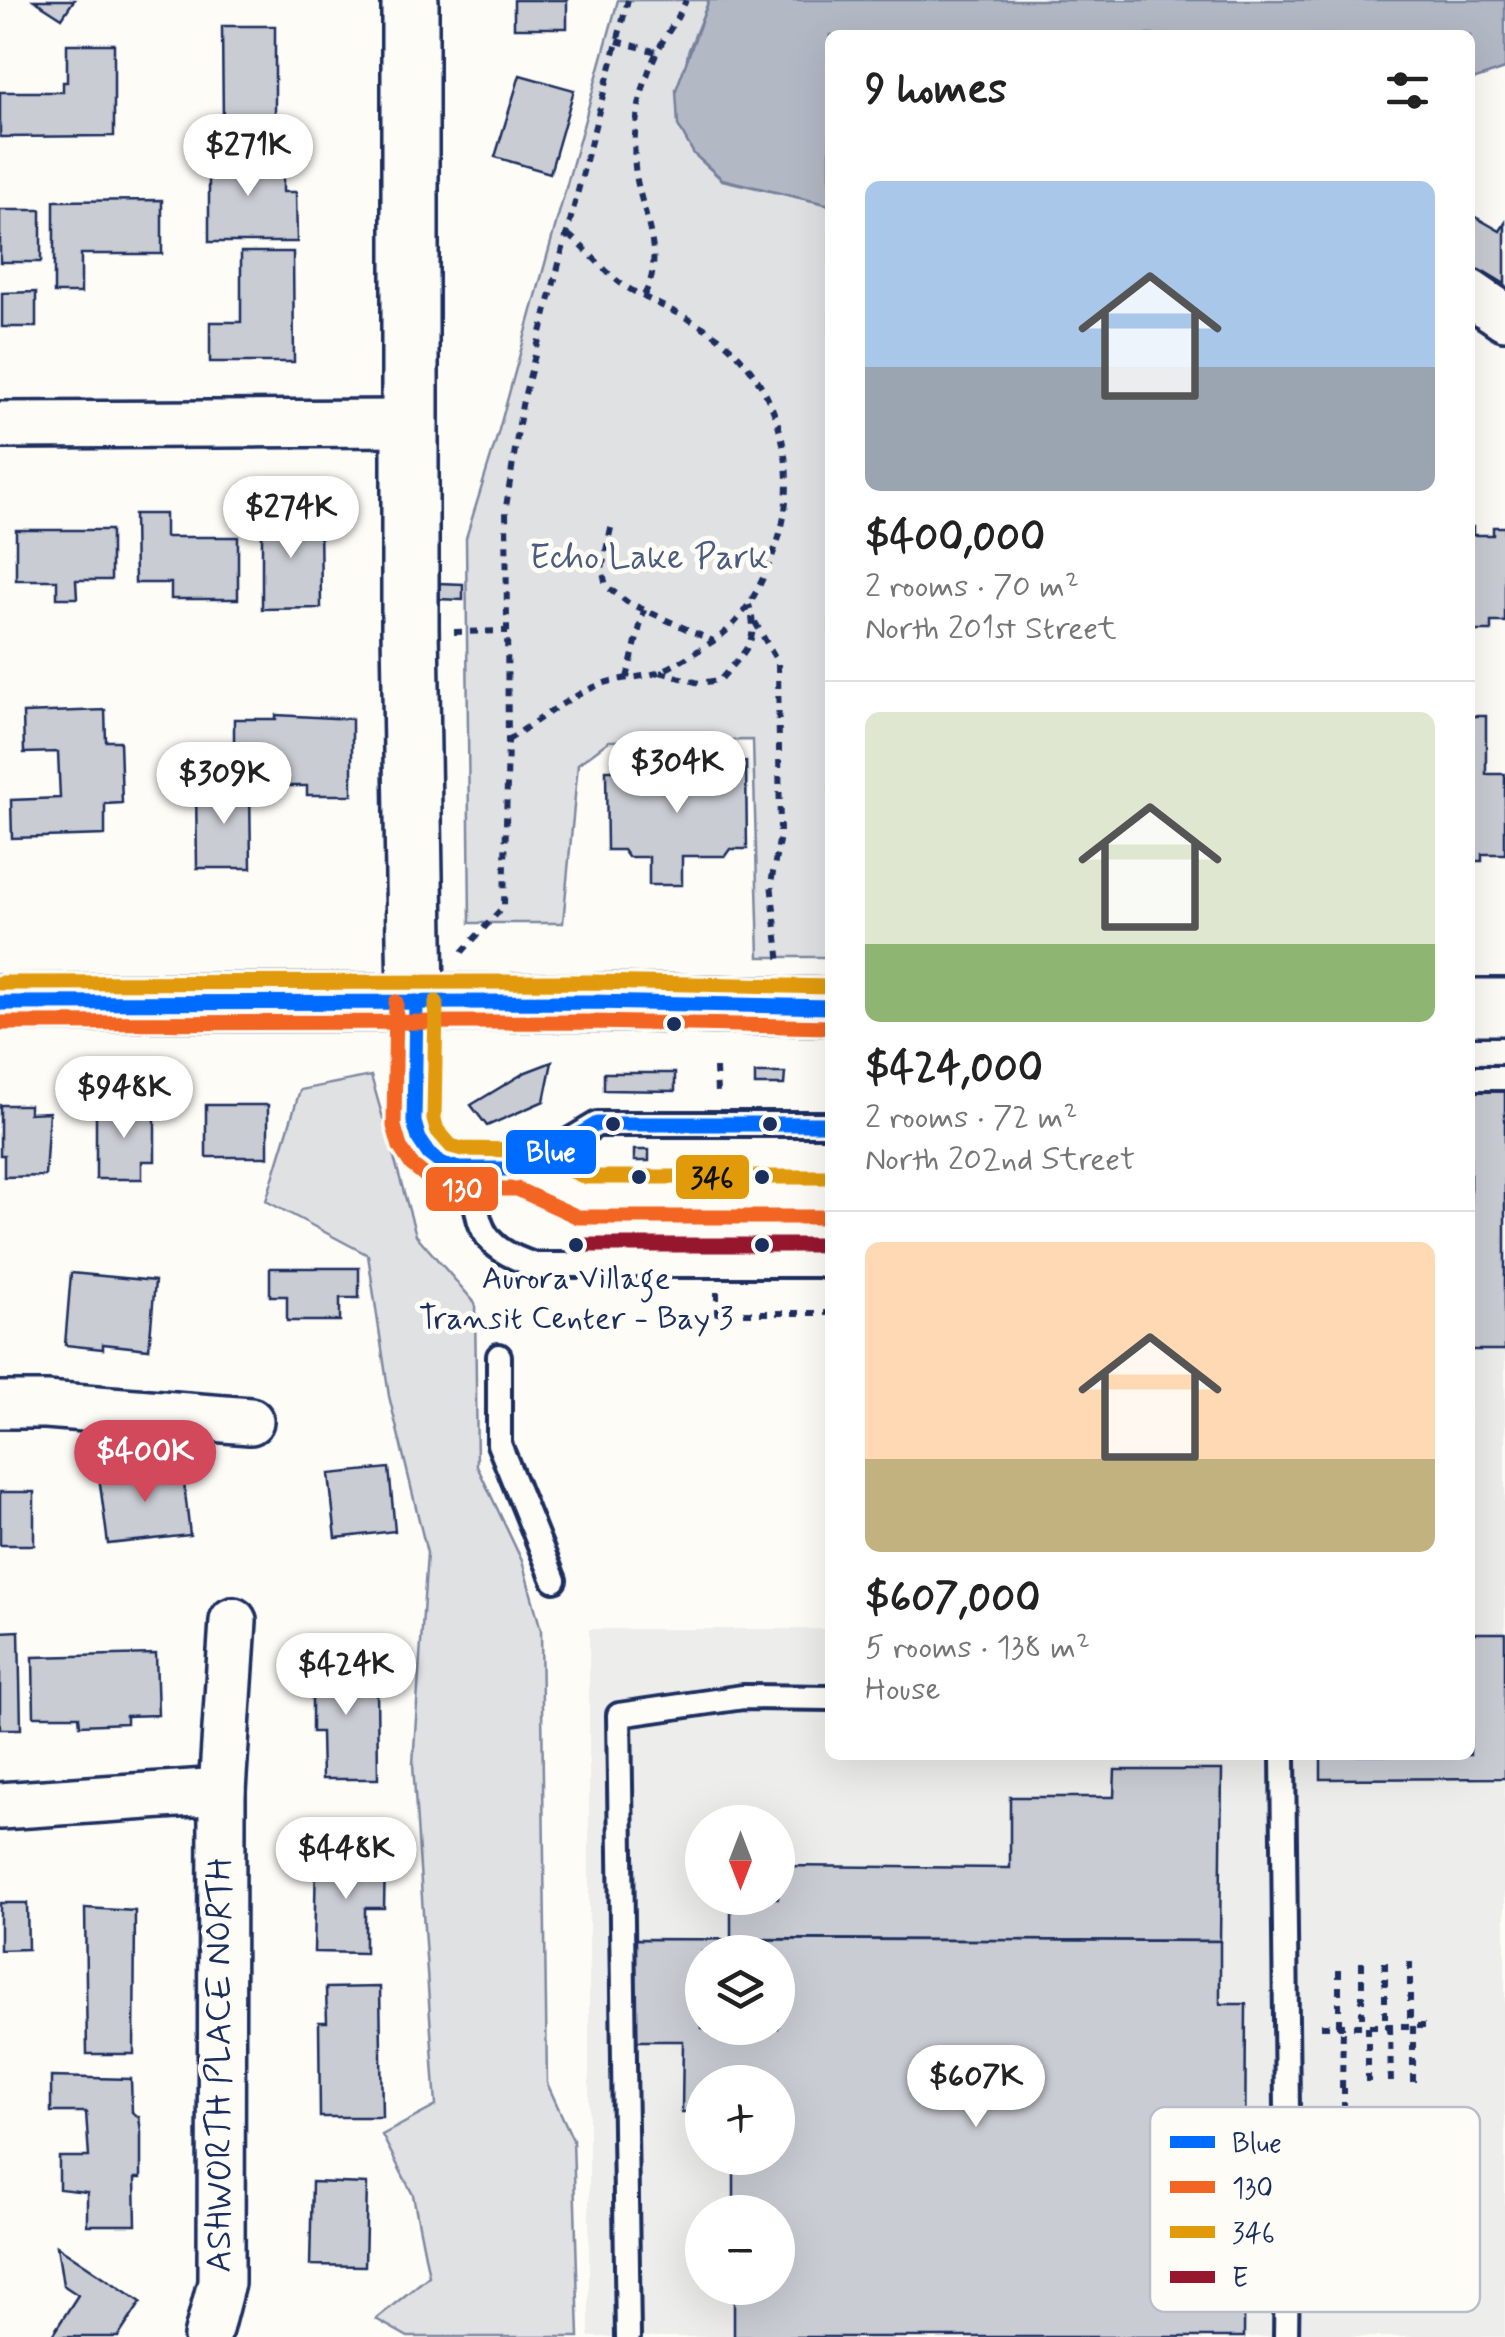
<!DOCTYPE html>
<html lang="en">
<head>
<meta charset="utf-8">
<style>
  body { margin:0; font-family:Mynerve,sans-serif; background:#f2f2f2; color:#222; height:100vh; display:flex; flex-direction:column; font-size:38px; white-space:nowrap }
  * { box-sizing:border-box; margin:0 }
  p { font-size:32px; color:#767676 }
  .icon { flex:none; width:55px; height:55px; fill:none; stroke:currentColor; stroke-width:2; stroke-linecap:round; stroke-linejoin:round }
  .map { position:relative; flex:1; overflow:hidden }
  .side { position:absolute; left:825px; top:30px; width:650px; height:1730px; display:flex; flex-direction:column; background:#fff; border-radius:15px; box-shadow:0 10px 40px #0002 }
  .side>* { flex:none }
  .needle { width:65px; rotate:180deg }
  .controls { position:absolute; left:685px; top:1805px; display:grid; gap:20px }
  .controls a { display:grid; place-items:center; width:110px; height:110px; border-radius:50%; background:#fff; box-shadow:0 10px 40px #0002; font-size:50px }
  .price { position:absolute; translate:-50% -85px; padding:0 22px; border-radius:35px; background:#fff; color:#222; font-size:32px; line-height:65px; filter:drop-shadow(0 2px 5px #0008) }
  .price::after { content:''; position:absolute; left:50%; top:60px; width:30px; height:22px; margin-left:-15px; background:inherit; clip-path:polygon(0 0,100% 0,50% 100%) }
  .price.selected { background:#d1495b; color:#fff }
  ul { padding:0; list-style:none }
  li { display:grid; align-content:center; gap:20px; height:530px; padding:0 40px }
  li+li { border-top:2px solid #e0e0e0 }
  li span { display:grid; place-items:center; height:310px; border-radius:15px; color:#555 }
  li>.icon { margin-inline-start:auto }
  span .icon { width:180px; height:180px; fill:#fffc; stroke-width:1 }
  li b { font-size:42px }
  h2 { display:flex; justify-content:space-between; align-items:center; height:120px; padding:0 40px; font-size:42px }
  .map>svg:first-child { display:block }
  .built { fill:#edeeec; fill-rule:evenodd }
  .green { fill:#e0e1e3; stroke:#7e88a0; stroke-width:2.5 }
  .water { fill:#b3b8c5; stroke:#76819c; stroke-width:2.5 }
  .building { fill:#c9ccd3; stroke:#1b2f5e; stroke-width:2.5; fill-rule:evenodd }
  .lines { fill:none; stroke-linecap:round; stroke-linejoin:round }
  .lane-casing { stroke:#1b2f5e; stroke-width:30 }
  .street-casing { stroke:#1b2f5e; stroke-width:52 }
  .secondary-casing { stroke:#1b2f5e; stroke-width:62 }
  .path { stroke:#1b2f5e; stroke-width:6; stroke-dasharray:8 8; stroke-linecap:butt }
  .lane { stroke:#fdfcf7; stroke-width:22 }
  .street { stroke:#fdfcf7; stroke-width:45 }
  .secondary { stroke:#fdfcf7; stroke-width:55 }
  .bus-1-casing { stroke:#fdfcf7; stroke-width:22 }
  .bus-2-casing { stroke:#fdfcf7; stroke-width:22 }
  .bus-3-casing { stroke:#fdfcf7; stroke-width:22 }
  .bus-4-casing { stroke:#fdfcf7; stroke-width:22 }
  .bus-1 { stroke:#006cff; stroke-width:15 }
  .bus-2 { stroke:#f26522; stroke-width:15 }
  .bus-3 { stroke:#e19a09; stroke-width:15 }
  .bus-4 { stroke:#96172e; stroke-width:15 }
  .bus-dot { fill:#1b2f5e; stroke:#fdfcf7; stroke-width:4 }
  .labels { text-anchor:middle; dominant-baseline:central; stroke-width:10; stroke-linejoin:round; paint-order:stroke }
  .bus-label { font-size:32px; fill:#1b2f5e; stroke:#fdfcf7 }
  .park-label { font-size:35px; fill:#4c5c7f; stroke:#fdfcf7 }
  .street-label { font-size:35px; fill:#1b2f5e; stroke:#fdfcf7 }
  .key { fill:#fdfcf7; stroke:#b9bec9; stroke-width:2.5 }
  .key-label { font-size:28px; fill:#1b2f5e }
  .line-badge { stroke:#fdfcf7; stroke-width:4 }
  .badge-label { font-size:28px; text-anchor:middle; font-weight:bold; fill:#fff }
  .pale-badge-label { font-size:28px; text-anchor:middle; font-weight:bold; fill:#111 }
</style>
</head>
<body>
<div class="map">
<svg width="1505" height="2337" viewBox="0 0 1505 2337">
  <rect width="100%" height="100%" fill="#fdfcf7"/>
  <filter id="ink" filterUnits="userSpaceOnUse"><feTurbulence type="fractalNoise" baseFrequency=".01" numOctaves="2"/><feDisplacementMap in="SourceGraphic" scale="20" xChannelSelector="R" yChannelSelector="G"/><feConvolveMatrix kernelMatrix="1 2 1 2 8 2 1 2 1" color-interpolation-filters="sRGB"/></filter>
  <g filter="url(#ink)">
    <!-- built -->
    <path class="built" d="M1470,1061H1505V2337H589V1629H830V1755H1470ZM702,1822H778V1898H702ZM702,1952H778V2028H702ZM702,2082H778V2158H702ZM702,2212H778V2288H702Z"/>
    <!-- green -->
    <g class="green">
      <path d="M618,0H709L688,52L678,125L694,154L722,180L830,205V957H759L753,740L609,741L578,764L563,923H470L466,538L497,437Z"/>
      <path d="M371,1076L416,1235L475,1303L477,1466L522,1561L541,1630L547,2083L573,2140L579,2337H408L376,2319L429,2276L413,2195L382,2135L436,2106L413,1764L427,1553L389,1396L368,1255L266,1201L300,1090Z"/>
    </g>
    <!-- water -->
    <path class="water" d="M709,0H1505V69L1470,81V35H830V205L722,179L694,154L678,125L676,90Z"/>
    <!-- building -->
    <g class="building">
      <path d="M34,0H74L62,18Z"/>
      <rect x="514" y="0" width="53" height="28"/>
      <path d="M222,26H275V122H223Z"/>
      <path d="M67,44H114V136L0,137V92H63V82H67Z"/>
      <path d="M520,75L574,90L550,173L495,157Z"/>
      <path d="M209,148H261V169H283V192H296L297,242H209Z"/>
      <path d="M162,200V254H81V293H54V201Z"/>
      <rect x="0" y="210" width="41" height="52"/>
      <path d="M1470,214L1500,231L1505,223V284L1485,272L1481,279L1470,273Z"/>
      <path d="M241,252H293L294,362H210V322H241Z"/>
      <path d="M36,292V327H2V293Z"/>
      <path d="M134,514H165V537H238V599H171V583H135Z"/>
      <path d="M262,514H320L321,608L262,609Z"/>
      <path d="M1470,527H1473V535H1493V527H1505V622H1491V631H1470Z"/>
      <path d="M16,530H111V580H76L77,598H57V580H16Z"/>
      <path d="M438,583L463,584V600L437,599Z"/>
      <path d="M105,710L106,741H120L122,803L105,804V835L12,838L11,800L60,798L58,752L24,753L23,713Z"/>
      <path d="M276,715L352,719V795H307V786H258V766H234V719H276Z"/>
      <path d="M1470,716H1486V774H1505V854H1482V861H1470Z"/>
      <path d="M746,762L747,849H730L725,856H682V885H649V857H628L623,850H607L606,770H714V763Z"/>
      <path d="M196,786H250L251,868H197Z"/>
      <path d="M552,1062L544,1101L487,1126L471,1105L526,1072Z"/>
      <path d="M604,1073H675V1091L604,1090Z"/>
      <path d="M755,1073H785L784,1085H755Z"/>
      <rect x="1470" y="1084" width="35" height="266"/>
      <path d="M0,1105H29V1113L49,1112L45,1176L4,1177V1155H0Z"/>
      <path d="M96,1105H135V1110H155V1161H142V1179H96Z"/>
      <rect x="206" y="1105" width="62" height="52"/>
      <rect x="634" y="1150" width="15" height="11"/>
      <path d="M270,1268H359V1298H340V1321H287V1296H270Z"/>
      <path d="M71,1273L155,1281L149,1349L103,1344V1349L65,1345Z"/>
      <path d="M182,1466L190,1535L108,1544L99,1476Z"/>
      <path d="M389,1468L395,1531L336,1538L329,1474Z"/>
      <rect x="0" y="1492" width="34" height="53"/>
      <path d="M19,1631L21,1729H0V1632Z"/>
      <path d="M1470,1633H1505V1778L1321,1779V1755H1470Z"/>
      <path d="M156,1654L158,1715L126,1716V1723L80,1725L79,1716H34L33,1657Z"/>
      <path d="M321,1654H366L367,1689L377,1688L378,1779H322L321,1732H312V1687L321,1686Z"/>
      <path d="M1115,1770H1222L1220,1941L731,1939V1898H778V1866L1010,1868V1797H1114Z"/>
      <path d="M316,1859L385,1860L384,1908H365V1953L314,1952Z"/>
      <path d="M0,1903H27L28,1949L0,1950Z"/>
      <path d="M85,1908L135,1911L134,2054H87Z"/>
      <path d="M634,1939L1220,1941V2004H1246L1244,2337H734V2288H778V2212H734V2158H778V2082H702V2112H682L683,2041H634ZM702,1952H778V2028H702Z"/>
      <path d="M380,1987L382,2117H320L319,2022H327L326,1988Z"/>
      <path d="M51,2077L131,2079L132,2112L139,2117L141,2132V2178H135L136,2225H87V2192L59,2189V2157H89L86,2112H51Z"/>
      <path d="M312,2182L367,2184L365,2266L310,2265Z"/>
      <path d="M57,2246L141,2302L118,2337H51L78,2295L63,2285Z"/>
    </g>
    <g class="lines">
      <!-- lane casing -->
      <g class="lane-casing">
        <g id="lane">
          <path d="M416,1003L414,1122L419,1139L429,1154L442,1164L459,1169H522L580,1197H830"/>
          <path d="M1470,1078H1505"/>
          <path d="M474,1169C476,1224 478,1247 535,1265H830"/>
          <path d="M522,1169L597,1124H830"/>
          <path d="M499,1356V1444L554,1580"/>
          <path d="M1283,1755L1288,2197L1286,2337"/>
          <path d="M628,2337L619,1715L743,1697L830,1698"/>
        </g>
      </g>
      <!-- street casing -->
      <g class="street-casing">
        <g id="street">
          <path d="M1470,293L1505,317"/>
          <path d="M0,425L412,423"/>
          <path d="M0,1405H46L250,1421"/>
          <path d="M0,1806L222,1791"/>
          <path d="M207,2337L221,2283L222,1791L233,1621"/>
        </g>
      </g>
      <!-- secondary casing -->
      <g class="secondary-casing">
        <g id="secondary">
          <path d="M410,0V627L416,1002"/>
          <path d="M0,1003L591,1002L830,1007"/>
          <path d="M1470,1007H1505"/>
        </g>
      </g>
      <!-- path -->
      <g class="path">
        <path d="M617,41L657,52"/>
        <path d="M644,295C668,255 639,209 635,167C632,130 640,87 656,54C665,35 678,20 686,0"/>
        <path d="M611,528L602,568L606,586L627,602L713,641"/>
        <path d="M755,622L778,663L780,836L771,883L780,964"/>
        <path d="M454,632L508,631"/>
        <path d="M660,672L699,683L720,680C743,653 761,642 749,605"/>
        <path d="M627,678L644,610"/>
        <path d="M508,740C537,721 567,698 599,685C618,677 640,679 659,672C676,665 696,652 712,642C746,620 761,585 775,549C801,481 784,396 729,346C699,319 656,306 623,285C603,271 587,248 567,234"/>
        <path d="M462,952L504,906L508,741L506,507L522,405L628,0"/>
        <path d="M716,1068L717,1094"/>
        <path d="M717,1292V1313H830"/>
        <path d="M1362,1962V2026"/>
        <path d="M1385,1962V2026"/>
        <path d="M1410,1962V2026"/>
        <path d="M1321,2026H1429"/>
        <path d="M1339,2026V1962"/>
        <path d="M1368,2026V2088"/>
        <path d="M1390,2026L1391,2088"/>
        <path d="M1413,2026V2088"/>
        <path d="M1342,2088L1343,2026"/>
        <path d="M1344,2142V2088"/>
      </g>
      <!-- lane -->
      <use href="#lane" class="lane"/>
      <!-- street -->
      <use href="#street" class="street"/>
      <!-- secondary -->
      <use href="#secondary" class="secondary"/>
      <!-- bus-1 casing -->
      <g class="bus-1-casing">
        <g id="bus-1">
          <path d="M416,1002L414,1122L419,1139L429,1154L442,1164L459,1169H522L597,1124H830"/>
          <path d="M0,1003L591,1002L830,1007"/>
        </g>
      </g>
      <!-- bus-2 casing -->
      <g class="bus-2-casing">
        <g id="bus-2">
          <path d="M396,1002L394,1126L400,1147L412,1165L433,1182L457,1189H517L578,1217H830"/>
          <path d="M0,1023L591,1022L830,1027"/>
        </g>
      </g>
      <!-- bus-3 casing -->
      <g class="bus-3-casing">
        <g id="bus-3">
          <path d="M0,983L591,982L830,987"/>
          <path d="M436,1002L434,1119L437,1130L451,1146L462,1149L527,1150L585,1177H830"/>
        </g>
      </g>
      <!-- bus-4 casing -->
      <g class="bus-4-casing">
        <path id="bus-4" d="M576,1245H830"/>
      </g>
      <!-- bus-1 -->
      <use href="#bus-1" class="bus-1"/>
      <!-- bus-2 -->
      <use href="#bus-2" class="bus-2"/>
      <!-- bus-3 -->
      <use href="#bus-3" class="bus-3"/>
      <!-- bus-4 -->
      <use href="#bus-4" class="bus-4"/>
    </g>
  </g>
  <!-- markers -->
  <g class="bus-dot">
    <circle cx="674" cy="1024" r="9"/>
    <circle cx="613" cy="1124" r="9"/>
    <circle cx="770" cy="1124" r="9"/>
    <circle cx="639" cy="1177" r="9"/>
    <circle cx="762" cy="1177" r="9"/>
    <circle cx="576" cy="1245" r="9"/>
    <circle cx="762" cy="1245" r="9"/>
  </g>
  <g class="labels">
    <!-- bus labels -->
    <g class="bus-label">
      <text x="576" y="1279">Aurora Village<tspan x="576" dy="40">Transit Center - Bay 3</tspan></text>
    </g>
    <!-- park labels -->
    <g class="park-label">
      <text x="649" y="558">Echo Lake Park</text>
    </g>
    <!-- street labels -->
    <g class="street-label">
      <text transform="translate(220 2065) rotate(-90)">ASHWORTH PLACE NORTH</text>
    </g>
  </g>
  <!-- legend -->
  <rect x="1150" y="2107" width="330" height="205" rx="15" class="key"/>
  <rect x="1170" y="2136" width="45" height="12" fill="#006cff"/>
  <rect x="1170" y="2181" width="45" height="12" fill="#f26522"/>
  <rect x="1170" y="2226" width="45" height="12" fill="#e19a09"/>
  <rect x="1170" y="2271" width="45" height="12" fill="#96172e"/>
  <g class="key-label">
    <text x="1232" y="2152">Blue</text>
    <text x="1232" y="2197">130</text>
    <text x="1232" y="2242">346</text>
    <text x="1232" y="2287">E</text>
  </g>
  <g class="line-badge">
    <rect x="504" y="1128" width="94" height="48" rx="10" fill="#006cff"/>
    <rect x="674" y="1153" width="77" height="48" rx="10" fill="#e19a09"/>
    <rect x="424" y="1165" width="76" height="48" rx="10" fill="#f26522"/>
  </g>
  <g class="badge-label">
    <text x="551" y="1161">Blue</text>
    <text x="462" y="1199">130</text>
  </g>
  <g class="pale-badge-label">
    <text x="712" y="1187">346</text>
  </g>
</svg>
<div class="controls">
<a><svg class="needle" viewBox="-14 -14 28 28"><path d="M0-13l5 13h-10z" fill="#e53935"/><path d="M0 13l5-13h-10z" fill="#767676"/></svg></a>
<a><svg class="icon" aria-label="layers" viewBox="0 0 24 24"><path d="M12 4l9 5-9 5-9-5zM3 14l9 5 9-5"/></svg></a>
<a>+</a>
<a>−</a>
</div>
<b class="price" style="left:248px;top:199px">$271K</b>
<b class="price" style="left:291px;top:561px">$274K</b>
<b class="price" style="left:677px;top:816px">$304K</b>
<b class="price" style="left:224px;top:827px">$309K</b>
<b class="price" style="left:124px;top:1141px">$948K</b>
<b class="price selected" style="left:145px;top:1505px">$400K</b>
<b class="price" style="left:346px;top:1718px">$424K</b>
<b class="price" style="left:346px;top:1902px">$448K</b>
<b class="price" style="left:976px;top:2130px">$607K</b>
<section class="side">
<h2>9 homes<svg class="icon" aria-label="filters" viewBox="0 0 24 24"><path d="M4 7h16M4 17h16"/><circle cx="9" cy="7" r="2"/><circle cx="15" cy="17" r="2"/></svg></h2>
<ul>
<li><span style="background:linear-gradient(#a9c7e8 60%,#9aa5b1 0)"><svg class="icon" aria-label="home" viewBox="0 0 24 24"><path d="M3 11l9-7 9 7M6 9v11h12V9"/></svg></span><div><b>$400,000</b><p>2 rooms · 70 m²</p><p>North 201st Street</p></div></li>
<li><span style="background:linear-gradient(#dfe7d0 75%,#8fb573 0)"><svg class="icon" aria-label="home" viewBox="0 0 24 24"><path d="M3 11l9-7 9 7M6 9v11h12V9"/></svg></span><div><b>$424,000</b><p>2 rooms · 72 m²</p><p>North 202nd Street</p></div></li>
<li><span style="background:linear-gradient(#ffd9b3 70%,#c2b280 0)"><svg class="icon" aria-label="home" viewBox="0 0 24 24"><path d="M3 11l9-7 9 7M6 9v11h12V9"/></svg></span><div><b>$607,000</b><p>5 rooms · 138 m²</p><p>House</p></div></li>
</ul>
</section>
</div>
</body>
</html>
